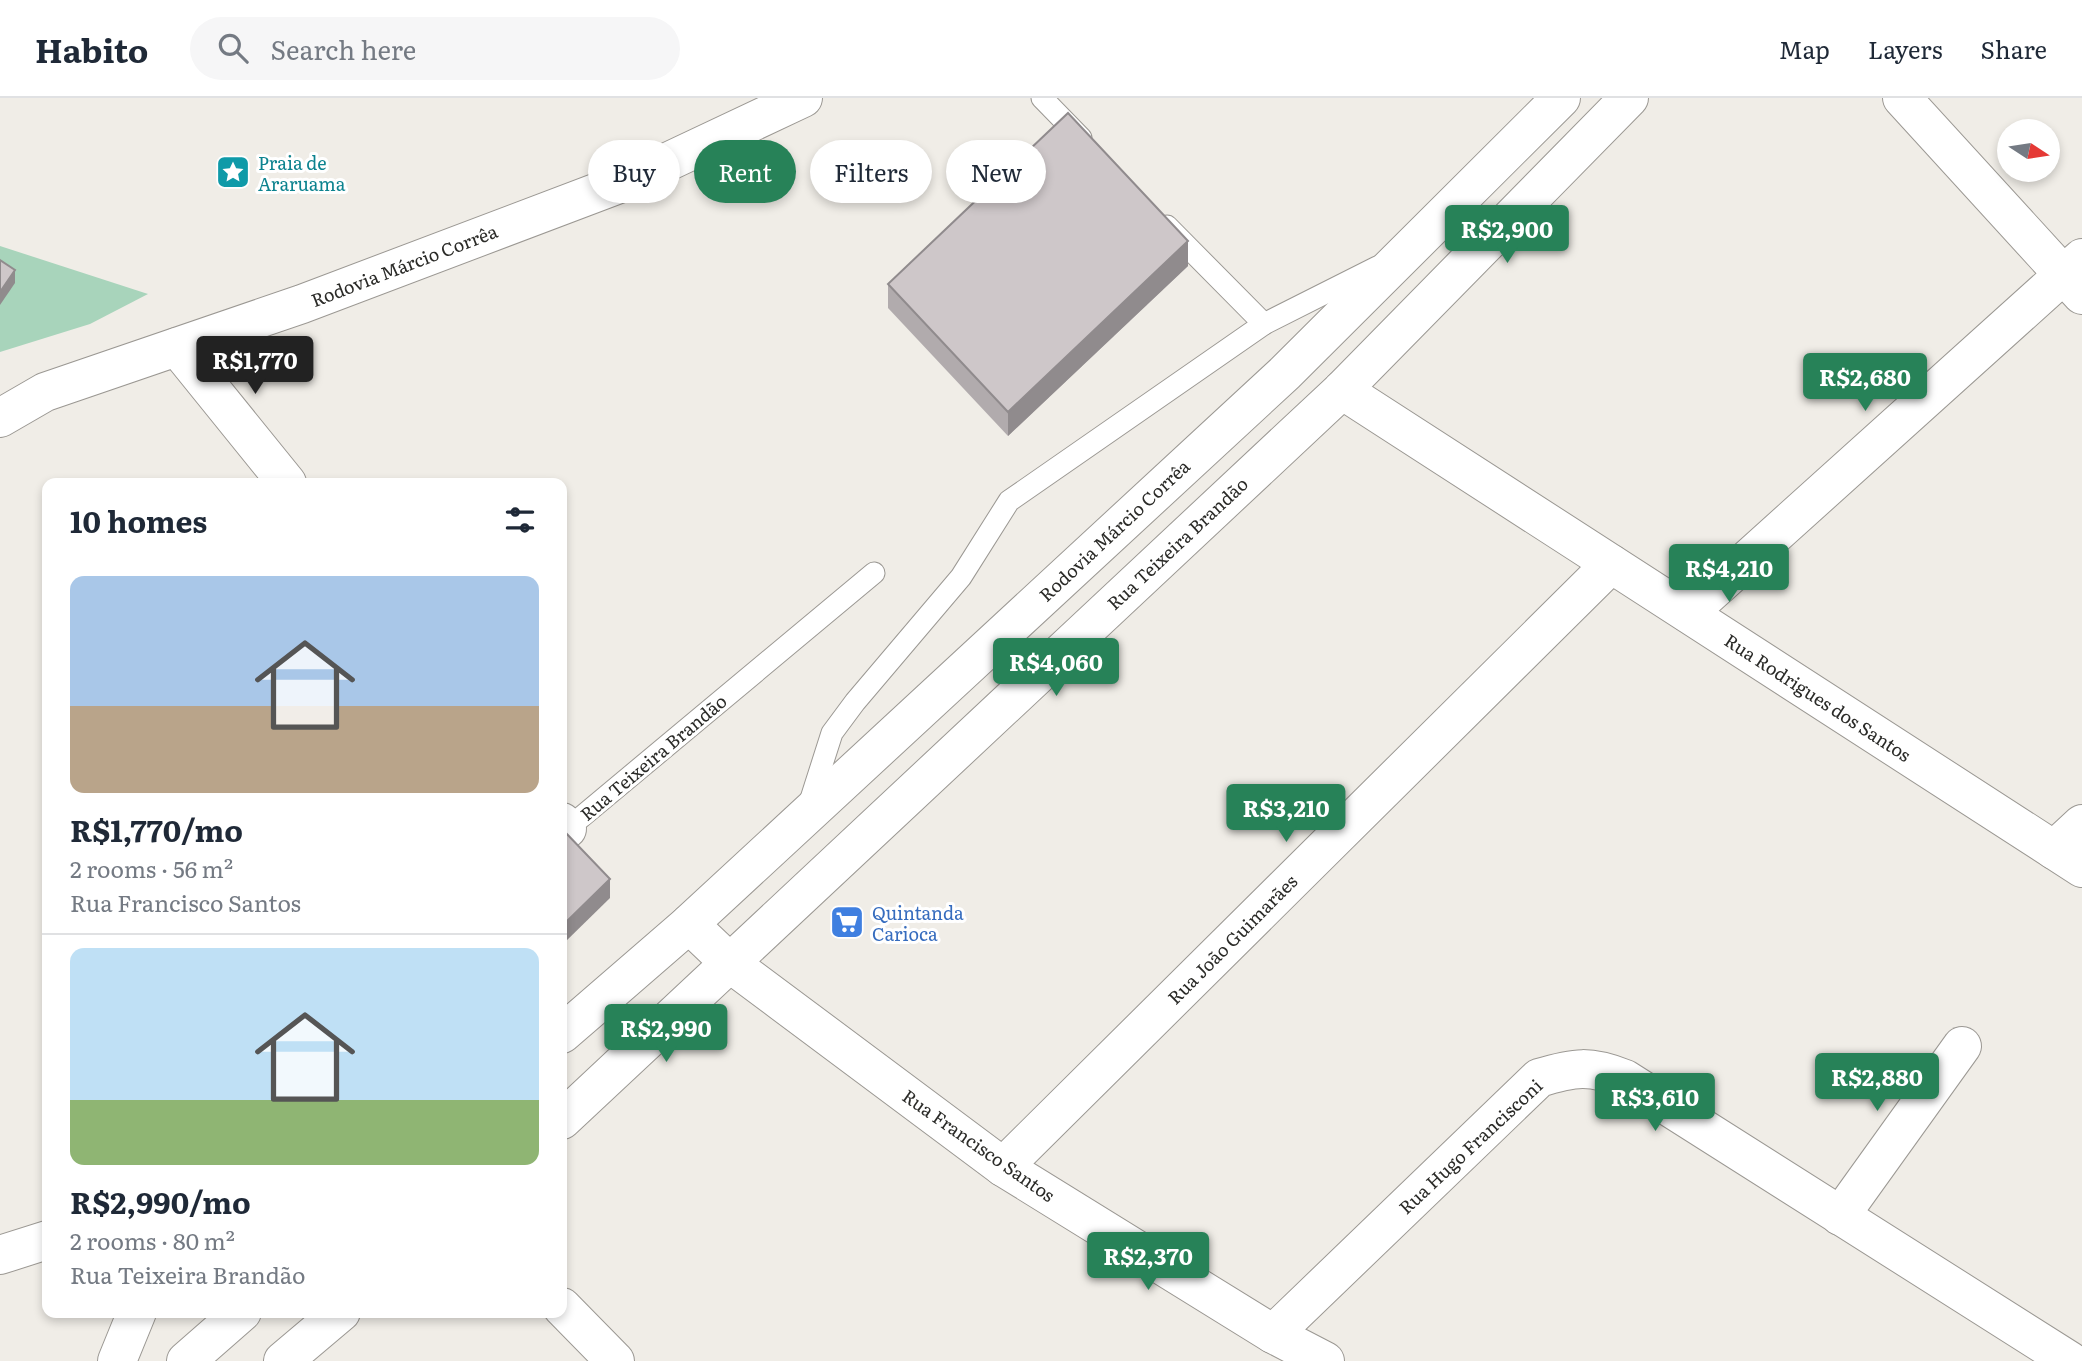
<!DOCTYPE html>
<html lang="en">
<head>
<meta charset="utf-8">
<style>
  body { margin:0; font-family:Literata,serif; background:#f6f6f7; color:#1f2937; height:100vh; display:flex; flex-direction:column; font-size:26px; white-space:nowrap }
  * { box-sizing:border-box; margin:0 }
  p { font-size:23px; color:#747a83 }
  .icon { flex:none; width:38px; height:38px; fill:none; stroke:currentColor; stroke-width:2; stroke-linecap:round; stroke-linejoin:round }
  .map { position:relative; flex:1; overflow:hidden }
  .panel { position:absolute; left:42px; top:380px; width:525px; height:840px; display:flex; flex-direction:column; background:#fff; border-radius:14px; box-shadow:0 4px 10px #0003 }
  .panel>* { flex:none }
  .guide { position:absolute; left:588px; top:42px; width:665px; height:63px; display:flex; gap:14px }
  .needle { width:46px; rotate:102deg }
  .buttons { position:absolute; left:1997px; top:21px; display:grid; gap:14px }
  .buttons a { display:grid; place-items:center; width:63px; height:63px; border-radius:50%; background:#fff; box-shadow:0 4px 10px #0003; font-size:35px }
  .price { position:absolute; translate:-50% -60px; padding:0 16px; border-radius:7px; background:#278258; color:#fff; font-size:23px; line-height:46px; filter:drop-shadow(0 2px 4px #0008) }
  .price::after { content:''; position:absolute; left:50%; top:42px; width:21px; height:16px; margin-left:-10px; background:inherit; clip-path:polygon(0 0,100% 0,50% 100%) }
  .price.active { background:#222; color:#fff }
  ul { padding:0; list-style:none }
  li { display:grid; align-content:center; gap:14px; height:371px; padding:0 28px }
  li+li { border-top:2px solid #e0e1e3 }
  li span { display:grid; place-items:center; height:217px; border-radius:14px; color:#555 }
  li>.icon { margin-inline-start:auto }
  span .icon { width:126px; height:126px; fill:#fffc; stroke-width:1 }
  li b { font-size:30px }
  h2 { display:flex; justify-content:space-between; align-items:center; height:84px; padding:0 28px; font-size:30px }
  .pill { padding:0 24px; border-radius:32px; background:#fff; box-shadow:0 4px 10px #0003; font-size:24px; line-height:63px }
  .pill.active { background:#278258; color:#fff }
  header { display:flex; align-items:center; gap:42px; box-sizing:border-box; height:98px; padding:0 35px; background:#fff; border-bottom:2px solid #e0e1e3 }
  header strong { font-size:33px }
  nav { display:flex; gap:38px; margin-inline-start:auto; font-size:24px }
  .search { width:490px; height:63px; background:#f6f6f7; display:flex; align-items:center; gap:18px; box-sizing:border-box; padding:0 24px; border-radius:38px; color:#747a83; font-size:26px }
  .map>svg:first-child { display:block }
  .green { fill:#a8d4bb }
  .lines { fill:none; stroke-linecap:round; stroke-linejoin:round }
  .service-casing { stroke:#9b9893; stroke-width:23 }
  .minor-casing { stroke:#9b9893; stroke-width:40 }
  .trunk-casing { stroke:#9b9893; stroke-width:40 }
  .service { stroke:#fff; stroke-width:21 }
  .minor { stroke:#fff; stroke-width:38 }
  .trunk { stroke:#fff; stroke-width:38 }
  .wall { fill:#b1abad }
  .shaded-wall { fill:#908b8d }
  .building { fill:#cec7c9; stroke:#908b8d; stroke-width:2 }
  .labels { text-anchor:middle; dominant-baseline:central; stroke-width:6; stroke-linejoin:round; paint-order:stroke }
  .culture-label { font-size:18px; fill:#0d838f; stroke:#fff; text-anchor:start }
  .street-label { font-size:18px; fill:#2b2b28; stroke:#fff }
  .shop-label { font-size:18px; fill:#366cbe; stroke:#fff; text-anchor:start }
</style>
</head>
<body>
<header>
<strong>Habito</strong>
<div class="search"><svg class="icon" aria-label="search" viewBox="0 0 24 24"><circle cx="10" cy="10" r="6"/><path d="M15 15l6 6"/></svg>Search here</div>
<nav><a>Map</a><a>Layers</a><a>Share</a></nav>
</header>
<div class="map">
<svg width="2082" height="1263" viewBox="0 0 2082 1263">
  <rect width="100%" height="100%" fill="#f0ede7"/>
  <!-- green -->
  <path class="green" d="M0,148L148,196L90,226L0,254Z"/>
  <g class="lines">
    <!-- service casing -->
    <g class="service-casing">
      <g id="service">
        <path d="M1042,0L1081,40"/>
        <path d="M1167,128L1264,226"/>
        <path d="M809,707L832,635L855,604L961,479L1009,403L1264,226L1377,169"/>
        <path d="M567,731L874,475"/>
      </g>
    </g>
    <!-- minor casing -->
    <g class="minor-casing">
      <g id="minor">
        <path d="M1902,0L2082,197"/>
        <path d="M177,249L287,385"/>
        <path d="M1342,292L2082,770"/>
        <path d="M1688,515L2082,160"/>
        <path d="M562,724L567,731L562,735"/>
        <path d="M2054,752L2082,726"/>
        <path d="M689,826L731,866L1003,1069L1273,1236L1325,1263"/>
        <path d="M562,1022L1342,292L1629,0"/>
        <path d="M1003,1069L1611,466"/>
        <path d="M1840,1118L1962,948"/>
        <path d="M0,1157L47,1142"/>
        <path d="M562,1209L615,1263"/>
        <path d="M1273,1236L1539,980C1575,969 1590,967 1625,981L2070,1263"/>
        <path d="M117,1263L137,1214"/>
        <path d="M283,1263L341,1214"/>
      </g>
    </g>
    <!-- trunk casing -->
    <g class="trunk-casing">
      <g id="trunk">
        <path d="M0,320L45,294L302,206L627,83L803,0"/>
        <path d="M562,936L689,826L1285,275L1561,0"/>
        <path d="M186,1263L242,1214"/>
      </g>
    </g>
    <!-- service -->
    <use href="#service" class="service"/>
    <!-- minor -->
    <use href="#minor" class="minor"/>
    <!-- trunk -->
    <use href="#trunk" class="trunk"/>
  </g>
  <!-- wall -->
  <path class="wall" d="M1188,168L1008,338L888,210V186Z"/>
  <!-- shaded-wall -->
  <g class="shaded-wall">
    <path d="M1188,143V168L1008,338V314Z"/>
    <path d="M15,172V185L0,207V194Z"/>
    <path d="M610,781V800L562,847V828Z"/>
  </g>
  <!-- building -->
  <g class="building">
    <path d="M1068,15L1188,143L1008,314L888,186Z"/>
    <path d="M0,162L15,172L0,194Z"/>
    <path d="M565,734L610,781L562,828V736Z"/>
  </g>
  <!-- icons -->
  <defs>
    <g id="sight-square" transform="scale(1.75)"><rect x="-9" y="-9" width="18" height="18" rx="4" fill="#0f9aa8" stroke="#fff"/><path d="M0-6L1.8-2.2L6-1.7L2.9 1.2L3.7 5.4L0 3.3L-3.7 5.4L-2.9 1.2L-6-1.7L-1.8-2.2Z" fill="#fff"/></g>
    <g id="supermarket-square" transform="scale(1.75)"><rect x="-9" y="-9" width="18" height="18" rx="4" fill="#3f7fe0" stroke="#fff"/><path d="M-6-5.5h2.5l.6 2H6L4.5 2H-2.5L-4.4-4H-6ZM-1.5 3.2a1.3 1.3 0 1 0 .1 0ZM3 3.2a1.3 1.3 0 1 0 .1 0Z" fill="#fff"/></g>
  </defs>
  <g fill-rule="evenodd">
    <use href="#sight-square" x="233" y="74"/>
    <use href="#supermarket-square" x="847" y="824"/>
  </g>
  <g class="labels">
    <!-- culture labels -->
    <g class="culture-label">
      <text x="258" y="64">Praia de<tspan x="258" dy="21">Araruama</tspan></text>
    </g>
    <!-- street labels -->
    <g class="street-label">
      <text transform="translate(404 167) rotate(-21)">Rodovia Márcio Corrêa</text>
      <text transform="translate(1114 432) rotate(-43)">Rodovia Márcio Corrêa</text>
      <text transform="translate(1177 445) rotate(-43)">Rua Teixeira Brandão</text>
      <text transform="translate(1818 599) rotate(33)">Rua Rodrigues dos Santos</text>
      <text transform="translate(653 659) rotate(-40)">Rua Teixeira Brandão</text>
      <text transform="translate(1232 841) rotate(-45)">Rua João Guimarães</text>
      <text transform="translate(979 1047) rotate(35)">Rua Francisco Santos</text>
      <text transform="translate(1470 1048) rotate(-43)">Rua Hugo Francisconi</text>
    </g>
    <!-- shop labels -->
    <g class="shop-label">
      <text x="872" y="814">Quintanda<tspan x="872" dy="21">Carioca</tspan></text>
    </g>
  </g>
</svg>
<div class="buttons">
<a><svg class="needle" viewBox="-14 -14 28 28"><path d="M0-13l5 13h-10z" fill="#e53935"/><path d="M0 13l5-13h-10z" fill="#747a83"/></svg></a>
</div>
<b class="price" style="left:1507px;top:167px">R$2,900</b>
<b class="price active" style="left:255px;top:298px">R$1,770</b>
<b class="price" style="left:1865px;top:315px">R$2,680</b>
<b class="price" style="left:1729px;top:506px">R$4,210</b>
<b class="price" style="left:1056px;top:600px">R$4,060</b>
<b class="price" style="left:1286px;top:746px">R$3,210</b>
<b class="price" style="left:666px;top:966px">R$2,990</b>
<b class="price" style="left:1877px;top:1015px">R$2,880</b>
<b class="price" style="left:1655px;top:1035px">R$3,610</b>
<b class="price" style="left:1148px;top:1194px">R$2,370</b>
<div class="guide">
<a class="pill">Buy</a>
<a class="pill active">Rent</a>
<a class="pill">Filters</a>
<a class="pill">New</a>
</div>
<section class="panel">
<h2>10 homes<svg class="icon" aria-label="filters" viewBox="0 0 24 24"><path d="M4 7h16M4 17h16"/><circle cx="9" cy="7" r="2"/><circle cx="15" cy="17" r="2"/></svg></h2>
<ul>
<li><span style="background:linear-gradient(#a9c7e8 60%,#b9a48a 0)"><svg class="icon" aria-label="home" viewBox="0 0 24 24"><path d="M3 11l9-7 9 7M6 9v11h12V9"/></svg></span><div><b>R$1,770/mo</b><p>2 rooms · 56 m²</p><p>Rua Francisco Santos</p></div></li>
<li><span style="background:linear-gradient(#bfe0f5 70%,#8fb573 0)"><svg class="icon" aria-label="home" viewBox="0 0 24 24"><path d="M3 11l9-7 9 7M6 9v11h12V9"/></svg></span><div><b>R$2,990/mo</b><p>2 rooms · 80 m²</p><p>Rua Teixeira Brandão</p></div></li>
</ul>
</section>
</div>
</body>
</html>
